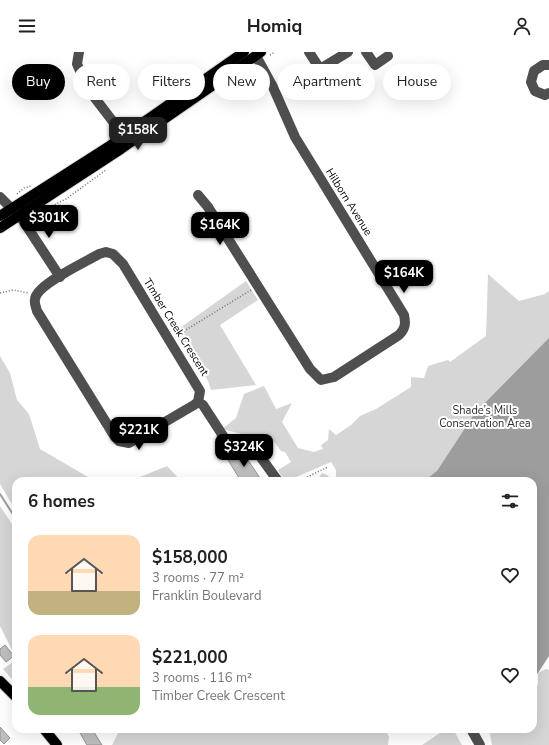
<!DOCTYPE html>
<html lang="en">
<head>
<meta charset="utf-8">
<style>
  body { margin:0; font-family:"Nunito Sans",sans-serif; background:#f2f2f2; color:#202124; height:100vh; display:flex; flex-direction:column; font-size:15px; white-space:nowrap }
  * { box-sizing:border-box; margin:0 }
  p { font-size:13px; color:#757577 }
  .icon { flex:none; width:22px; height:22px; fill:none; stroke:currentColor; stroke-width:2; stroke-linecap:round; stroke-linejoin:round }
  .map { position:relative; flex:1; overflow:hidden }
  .details { position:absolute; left:12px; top:425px; width:525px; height:256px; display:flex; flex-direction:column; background:#fff; border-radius:12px; box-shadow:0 4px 16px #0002 }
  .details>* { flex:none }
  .banner { position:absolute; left:12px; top:12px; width:525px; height:36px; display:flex; gap:8px }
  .price { position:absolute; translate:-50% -34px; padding:0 9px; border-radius:8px; background:#000; color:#fff; font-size:13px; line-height:26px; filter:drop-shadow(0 1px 2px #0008) }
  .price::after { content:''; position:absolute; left:50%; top:24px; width:12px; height:9px; margin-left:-6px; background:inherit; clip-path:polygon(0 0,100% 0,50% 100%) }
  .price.active { background:#222; color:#fff }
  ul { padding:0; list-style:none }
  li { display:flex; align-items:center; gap:12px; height:100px; padding:0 16px }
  li span { display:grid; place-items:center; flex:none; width:112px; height:80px; border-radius:12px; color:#555 }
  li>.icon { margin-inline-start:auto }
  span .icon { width:48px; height:48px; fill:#fffc; stroke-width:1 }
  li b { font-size:17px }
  h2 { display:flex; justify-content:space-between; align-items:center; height:48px; padding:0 16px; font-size:17px }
  .pill { padding:0 14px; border-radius:18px; background:#fff; box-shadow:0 4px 16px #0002; font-size:14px; line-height:36px }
  .pill.active { background:#000; color:#fff }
  header { display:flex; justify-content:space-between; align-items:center; height:52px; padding:0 16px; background:#fff; font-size:18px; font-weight:700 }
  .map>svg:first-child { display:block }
  .green { fill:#d6d6d6 }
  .water { fill:#9d9d9d }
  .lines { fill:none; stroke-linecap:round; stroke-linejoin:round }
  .stream { stroke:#9d9d9d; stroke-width:2 }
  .building { fill:#bfbfbf; stroke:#939393 }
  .major-casing { stroke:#dbdbdb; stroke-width:12 }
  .path { stroke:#717171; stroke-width:1.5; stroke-dasharray:1 2; stroke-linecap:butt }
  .minor { stroke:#4f4f4f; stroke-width:10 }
  .major { stroke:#000; stroke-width:10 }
  .labels { text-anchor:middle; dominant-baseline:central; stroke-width:4; stroke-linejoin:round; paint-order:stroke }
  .street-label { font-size:11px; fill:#000; stroke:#fff }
  .park-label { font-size:11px; fill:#2d2d2d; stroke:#fff }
</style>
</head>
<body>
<header><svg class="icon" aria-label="menu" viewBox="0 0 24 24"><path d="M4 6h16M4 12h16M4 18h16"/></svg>Homiq<svg class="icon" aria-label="person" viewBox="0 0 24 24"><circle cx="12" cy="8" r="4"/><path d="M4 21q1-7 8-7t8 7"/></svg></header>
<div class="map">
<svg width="549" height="693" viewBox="0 0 549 693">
  <rect width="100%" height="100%" fill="#fff"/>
  <!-- green -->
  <g class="green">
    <path d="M488,222L519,249L545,242L549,239V594L533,429H304L317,428L322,421L327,423L331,427L336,426V418L331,410L294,426L283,427L278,418L291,410L285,400L281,399L272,387L253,389L242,382L222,377L236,366L244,342L264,334L276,357L292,351L282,370L298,396L314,400L323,397L321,393L328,388L329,377L336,383L351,373L360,364L376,357L411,335V325L424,326L428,314L448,308L450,310L486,284Z"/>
    <path d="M246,229L258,248L220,273L256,333L211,338L208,329L177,278Z"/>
    <path d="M0,304L10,321L17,348L29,362L40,397L95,429H16V459L0,432Z"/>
    <path d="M167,414L181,429H140V425Z"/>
    <path d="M0,454L12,472L16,473V606L0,574Z"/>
    <path d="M16,608V632L3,617Z"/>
    <path d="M546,617L549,618V693H492L489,677H533V636L538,633V621Z"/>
    <path d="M120,677H385L389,685L388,693H112Z"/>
    <path d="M446,677L454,679L462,693H422Z"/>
  </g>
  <!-- water -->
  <path class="water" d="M549,286V604L538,621L533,623V429H424L437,419L475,361Z"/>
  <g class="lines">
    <!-- stream -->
    <path class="stream" d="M0,442L16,467"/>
  </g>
  <!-- building -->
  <g class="building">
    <path d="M242,399L262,429H241L228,408Z"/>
    <path d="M5,593L14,604L6,610L0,603V597Z"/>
    <path d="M0,675L10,686L4,692L0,688Z"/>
    <path d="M86,677H92L102,693H87L80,681Z"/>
  </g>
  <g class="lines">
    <!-- major casing -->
    <g class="major-casing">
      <g id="major">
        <path d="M0,164L108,95L244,0"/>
        <path d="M0,176L121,97L261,0"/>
        <path d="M0,629L16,645"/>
        <path d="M44,677L57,693"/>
      </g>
    </g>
    <!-- path -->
    <g class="path">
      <path d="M270,3L275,0"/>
      <path d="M17,142L24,136L31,134"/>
      <path d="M44,158L66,147L106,118"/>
      <path d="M0,241L13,238L29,241"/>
      <path d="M176,284L251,238"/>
      <path d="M299,429L328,415"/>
    </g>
    <!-- minor -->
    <g class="minor">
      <path d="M79,0L77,12L88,37L124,84"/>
      <path d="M309,0L320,17L348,0"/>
      <path d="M366,0L375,13L388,4"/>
      <path d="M549,13H543L534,19L531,30L535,39L545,43L549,41"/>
      <path d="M320,17L336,41L344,42"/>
      <path d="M198,143L208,155L310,317L321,328L334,325L399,283C405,277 406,272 404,263L295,85L273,35L256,4"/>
      <path d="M0,145L12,157"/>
      <path d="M20,164L60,225"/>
      <path d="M106,200L113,202L123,212L200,339L198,350L194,353L129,391L119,389L115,385L37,259C36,255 34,251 35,247C37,232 86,210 99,202Z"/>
      <path d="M198,350L203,353L227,390L240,388L254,396L278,429"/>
      <path d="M471,677L480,693"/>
    </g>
    <!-- major -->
    <use href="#major" class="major"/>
  </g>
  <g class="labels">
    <!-- street labels -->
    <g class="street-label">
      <text transform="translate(349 150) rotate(58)">Hilborn Avenue</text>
      <text transform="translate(176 275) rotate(58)">Timber Creek Crescent</text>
    </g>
    <!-- park labels -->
    <g class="park-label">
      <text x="485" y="358">Shade’s Mills<tspan x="485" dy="13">Conservation Area</tspan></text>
    </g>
  </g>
</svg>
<b class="price active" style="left:138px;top:99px">$158K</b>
<b class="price" style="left:49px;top:187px">$301K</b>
<b class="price" style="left:220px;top:194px">$164K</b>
<b class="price" style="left:404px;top:242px">$164K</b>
<b class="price" style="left:139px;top:399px">$221K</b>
<b class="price" style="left:244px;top:416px">$324K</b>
<div class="banner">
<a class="pill active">Buy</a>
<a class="pill">Rent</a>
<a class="pill">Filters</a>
<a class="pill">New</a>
<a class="pill">Apartment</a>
<a class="pill">House</a>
</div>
<section class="details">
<h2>6 homes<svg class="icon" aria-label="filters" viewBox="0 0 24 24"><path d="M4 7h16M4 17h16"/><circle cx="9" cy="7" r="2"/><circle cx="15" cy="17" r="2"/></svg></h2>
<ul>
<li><span style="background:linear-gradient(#ffd9b3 70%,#c2b280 0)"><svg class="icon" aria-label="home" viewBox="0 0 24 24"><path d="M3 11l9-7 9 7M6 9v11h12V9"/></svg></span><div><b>$158,000</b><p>3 rooms · 77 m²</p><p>Franklin Boulevard</p></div><svg class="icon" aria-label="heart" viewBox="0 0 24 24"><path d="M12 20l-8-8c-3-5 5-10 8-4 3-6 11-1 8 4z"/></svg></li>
<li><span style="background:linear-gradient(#ffd9b3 65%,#8fb573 0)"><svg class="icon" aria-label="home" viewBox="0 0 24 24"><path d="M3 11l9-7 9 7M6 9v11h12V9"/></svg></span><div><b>$221,000</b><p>3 rooms · 116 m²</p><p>Timber Creek Crescent</p></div><svg class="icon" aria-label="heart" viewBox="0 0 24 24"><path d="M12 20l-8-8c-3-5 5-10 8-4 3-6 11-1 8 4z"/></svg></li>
</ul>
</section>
</div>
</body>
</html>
